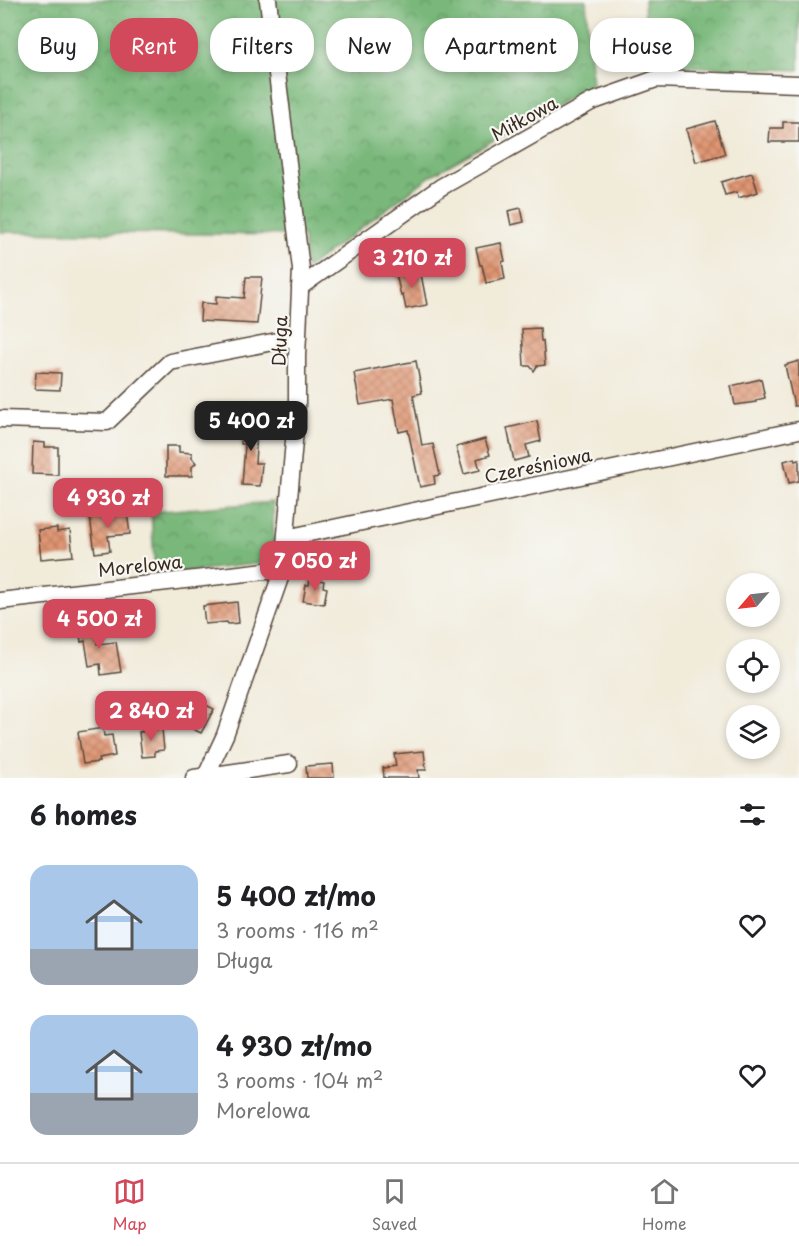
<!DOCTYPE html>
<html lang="en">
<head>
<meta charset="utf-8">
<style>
  body { margin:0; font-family:"Playpen Sans",sans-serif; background:#f2f2f2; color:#202124; height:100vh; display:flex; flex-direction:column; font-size:22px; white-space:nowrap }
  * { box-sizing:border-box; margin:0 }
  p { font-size:20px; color:#757577 }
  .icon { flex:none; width:33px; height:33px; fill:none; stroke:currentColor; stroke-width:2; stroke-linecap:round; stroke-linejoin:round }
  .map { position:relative; height:778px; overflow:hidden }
  .drawer { display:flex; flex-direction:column; background:#fff; flex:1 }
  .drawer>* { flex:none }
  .guide { position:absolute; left:18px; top:18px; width:764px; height:54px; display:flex; gap:12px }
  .needle { width:39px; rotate:242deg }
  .tools { position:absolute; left:726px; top:573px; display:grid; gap:12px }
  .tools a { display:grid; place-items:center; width:54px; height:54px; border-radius:50%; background:#fff; box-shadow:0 3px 9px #0003; font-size:30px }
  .price { position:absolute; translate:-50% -51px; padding:0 14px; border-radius:12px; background:#d1495b; color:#fff; font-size:20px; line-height:39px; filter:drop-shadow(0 2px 3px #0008) }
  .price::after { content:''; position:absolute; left:50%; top:36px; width:18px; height:14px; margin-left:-9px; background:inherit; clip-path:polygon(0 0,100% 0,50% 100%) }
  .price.on { background:#222; color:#fff }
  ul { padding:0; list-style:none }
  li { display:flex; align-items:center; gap:18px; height:150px; padding:0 30px }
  li span { display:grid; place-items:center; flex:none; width:168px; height:120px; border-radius:18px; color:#555 }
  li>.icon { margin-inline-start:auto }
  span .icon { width:72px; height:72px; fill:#fffc; stroke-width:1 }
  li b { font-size:26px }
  h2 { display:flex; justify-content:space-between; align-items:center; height:72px; padding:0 30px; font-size:26px }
  .pill { padding:0 21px; border-radius:24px; background:#fff; box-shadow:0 3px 9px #0003; font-size:21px; line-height:54px }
  .pill.on { background:#d1495b; color:#fff }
  .dock { display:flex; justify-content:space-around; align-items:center; height:84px; border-top:2px solid #e0e0e0; background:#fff; font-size:16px; color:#757577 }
  .dock a { display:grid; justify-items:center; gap:3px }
  .dock .on { color:#d1495b }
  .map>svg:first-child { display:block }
  .forest { fill:url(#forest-crowns); stroke:#5a714c; stroke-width:1.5 }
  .building { fill:url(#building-cross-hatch) }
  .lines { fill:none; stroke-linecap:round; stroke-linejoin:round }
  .minor-casing { stroke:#56473a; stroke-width:19 }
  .minor { stroke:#fff; stroke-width:16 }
  .labels { text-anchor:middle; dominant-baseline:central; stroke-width:4.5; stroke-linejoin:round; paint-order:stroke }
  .street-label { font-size:18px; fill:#3b2a1e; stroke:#f6f6f2 }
</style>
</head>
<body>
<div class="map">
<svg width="799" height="778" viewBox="0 0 799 778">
  <defs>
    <pattern id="forest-crowns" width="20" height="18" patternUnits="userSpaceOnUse" patternTransform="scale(1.5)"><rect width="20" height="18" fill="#79b87a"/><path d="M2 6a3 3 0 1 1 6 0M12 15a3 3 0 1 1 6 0" fill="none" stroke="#649663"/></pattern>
    <pattern id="building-cross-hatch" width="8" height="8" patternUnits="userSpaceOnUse" patternTransform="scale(1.5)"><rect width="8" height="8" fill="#e09673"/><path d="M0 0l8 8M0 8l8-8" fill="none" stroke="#b77b5e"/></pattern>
  </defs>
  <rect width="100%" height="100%" fill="#f6f6f2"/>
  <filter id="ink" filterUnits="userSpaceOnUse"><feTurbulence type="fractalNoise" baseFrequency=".0167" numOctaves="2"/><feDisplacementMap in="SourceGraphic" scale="12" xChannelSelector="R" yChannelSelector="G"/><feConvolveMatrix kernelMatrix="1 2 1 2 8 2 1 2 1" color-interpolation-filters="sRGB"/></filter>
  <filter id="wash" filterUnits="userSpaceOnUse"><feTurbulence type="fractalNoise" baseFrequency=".008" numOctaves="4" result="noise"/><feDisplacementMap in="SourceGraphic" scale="24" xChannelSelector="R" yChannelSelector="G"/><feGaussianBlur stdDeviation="1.35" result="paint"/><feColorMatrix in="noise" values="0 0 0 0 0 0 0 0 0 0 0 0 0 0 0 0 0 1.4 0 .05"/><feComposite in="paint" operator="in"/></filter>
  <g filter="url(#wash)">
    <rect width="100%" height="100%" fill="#f1ebda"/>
    <!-- forest -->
    <g class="forest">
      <path d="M0,0H586L592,85L432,175L306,269L303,235L0,232Z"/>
      <path d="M644,0H799V70L647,65Z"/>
      <path d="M273,502L274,562L155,575L151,512Z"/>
    </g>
    <g id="blocks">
      <!-- building -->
      <g class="building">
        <path d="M715,121L725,154L696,162L686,129Z"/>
        <path d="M783,122H799V142H769L770,128H783Z"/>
        <path d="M752,173L758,192L738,198L737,192L725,195L721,182Z"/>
        <path d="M521,208L524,222L511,225L508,211Z"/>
        <path d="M501,243L505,261L502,262L505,279L486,283L482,265H480L476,248Z"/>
        <path d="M420,269L427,305L406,309L403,295L401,296L396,274Z"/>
        <path d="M246,277H262L257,324L200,321L201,303L216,304V296L244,298Z"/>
        <path d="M540,328L541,341H543L545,365L537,366L534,371L530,366H524L522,329Z"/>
        <path d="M416,361L422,393L413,395L422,446L433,444L440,475L434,476L435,484L420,487L408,430L399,432L393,399L360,405L354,373Z"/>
        <path d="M799,361V406H794L785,365Z"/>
        <path d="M36,372L61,373L60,390L35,389Z"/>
        <path d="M761,379L765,398L756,400V402L735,405L731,386Z"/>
        <path d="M243,415L258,416L255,463H262L260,486L242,485L245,444H241Z"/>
        <path d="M537,421L541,441L526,445L529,457L514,461L507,428Z"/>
        <path d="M485,439L490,455L477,459L480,470L464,474L456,447Z"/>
        <path d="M33,442L45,443V447H58V475L32,474Z"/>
        <path d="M166,446H179V452L192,453V458L196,463L192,467V476H166Z"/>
        <path d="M795,458V461L799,460V481L789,483L784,461Z"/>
        <path d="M127,512L130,534L108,536L110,551L95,553L90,517Z"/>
        <path d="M57,528V532L70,530L73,556L41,559L38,530Z"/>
        <path d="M310,578L324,581L323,587L327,588L324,604L303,601L306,585H309Z"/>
        <path d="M237,602L239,623L228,624L227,622L205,624L203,606Z"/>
        <path d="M94,619L97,644L116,642L121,672L101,675L100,664L89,666L85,641L81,642L78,622Z"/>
        <path d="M204,700L206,705L214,709L201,733L186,726L197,703Z"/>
        <path d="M103,728L104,736L112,735L115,756L98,759L99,762L83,764L78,732Z"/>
        <path d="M162,729L164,750L155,751V756L142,757L139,732Z"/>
        <path d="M424,751L426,770H418L419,778H384L383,768L396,766L394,754Z"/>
        <path d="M333,764L334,778H307L306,766Z"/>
      </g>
    </g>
  </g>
  <g filter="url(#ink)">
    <use href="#blocks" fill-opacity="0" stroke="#56473a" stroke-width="1.5"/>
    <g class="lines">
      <!-- minor casing -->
      <g class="minor-casing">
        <g id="minor">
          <path d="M300,287L441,187L591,102L656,79L799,84"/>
          <path d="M0,419L107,422L170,362L298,337"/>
          <path d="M286,538L799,430"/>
          <path d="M0,601L283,569"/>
          <path d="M194,778L289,764"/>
          <path d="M205,778L225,735L283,569L297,406V356L301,269L268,0"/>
        </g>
      </g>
      <!-- minor -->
      <use href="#minor" class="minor"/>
    </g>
  </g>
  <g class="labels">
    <!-- street labels -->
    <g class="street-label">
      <text transform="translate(524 118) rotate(-29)">Miłkowa</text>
      <text transform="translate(279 341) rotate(-88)">Długa</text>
      <text transform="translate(538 465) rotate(-12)">Czereśniowa</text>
      <text transform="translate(140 565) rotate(-6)">Morelowa</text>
    </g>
  </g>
</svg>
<div class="tools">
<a><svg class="needle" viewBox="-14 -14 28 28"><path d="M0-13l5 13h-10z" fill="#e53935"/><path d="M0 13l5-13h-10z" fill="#757577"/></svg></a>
<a><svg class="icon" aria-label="locate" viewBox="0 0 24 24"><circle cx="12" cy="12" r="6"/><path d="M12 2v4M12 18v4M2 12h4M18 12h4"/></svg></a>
<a><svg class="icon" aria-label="layers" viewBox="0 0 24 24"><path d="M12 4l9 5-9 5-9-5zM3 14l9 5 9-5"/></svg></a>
</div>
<b class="price" style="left:412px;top:289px">3 210 zł</b>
<b class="price on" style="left:251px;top:452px">5 400 zł</b>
<b class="price" style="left:108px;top:529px">4 930 zł</b>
<b class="price" style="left:315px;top:592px">7 050 zł</b>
<b class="price" style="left:99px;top:650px">4 500 zł</b>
<b class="price" style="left:151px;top:742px">2 840 zł</b>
<div class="guide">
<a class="pill">Buy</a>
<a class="pill on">Rent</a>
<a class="pill">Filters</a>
<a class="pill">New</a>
<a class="pill">Apartment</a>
<a class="pill">House</a>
</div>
</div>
<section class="drawer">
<h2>6 homes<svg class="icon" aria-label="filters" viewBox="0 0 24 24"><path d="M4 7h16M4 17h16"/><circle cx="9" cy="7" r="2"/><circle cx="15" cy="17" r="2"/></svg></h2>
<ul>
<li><span style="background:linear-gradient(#a9c7e8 70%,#9aa5b1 0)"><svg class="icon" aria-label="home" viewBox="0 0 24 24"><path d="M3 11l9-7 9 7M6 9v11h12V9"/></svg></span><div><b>5 400 zł/mo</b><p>3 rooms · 116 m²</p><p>Długa</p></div><svg class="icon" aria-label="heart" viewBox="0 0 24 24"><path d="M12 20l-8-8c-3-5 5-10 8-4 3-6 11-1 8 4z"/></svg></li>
<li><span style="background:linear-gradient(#a9c7e8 65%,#9aa5b1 0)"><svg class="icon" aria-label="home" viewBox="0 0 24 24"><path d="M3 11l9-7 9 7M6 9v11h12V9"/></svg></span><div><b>4 930 zł/mo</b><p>3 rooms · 104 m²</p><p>Morelowa</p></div><svg class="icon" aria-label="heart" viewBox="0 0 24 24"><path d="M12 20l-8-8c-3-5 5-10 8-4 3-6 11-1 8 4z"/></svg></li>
</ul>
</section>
<nav class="dock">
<a class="on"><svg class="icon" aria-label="map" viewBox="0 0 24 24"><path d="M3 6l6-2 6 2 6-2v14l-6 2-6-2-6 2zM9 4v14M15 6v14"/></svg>Map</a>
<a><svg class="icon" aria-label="saved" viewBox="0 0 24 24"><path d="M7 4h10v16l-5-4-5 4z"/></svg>Saved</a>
<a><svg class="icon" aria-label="home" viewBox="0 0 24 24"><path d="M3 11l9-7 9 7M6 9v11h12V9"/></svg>Home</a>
</nav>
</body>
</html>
